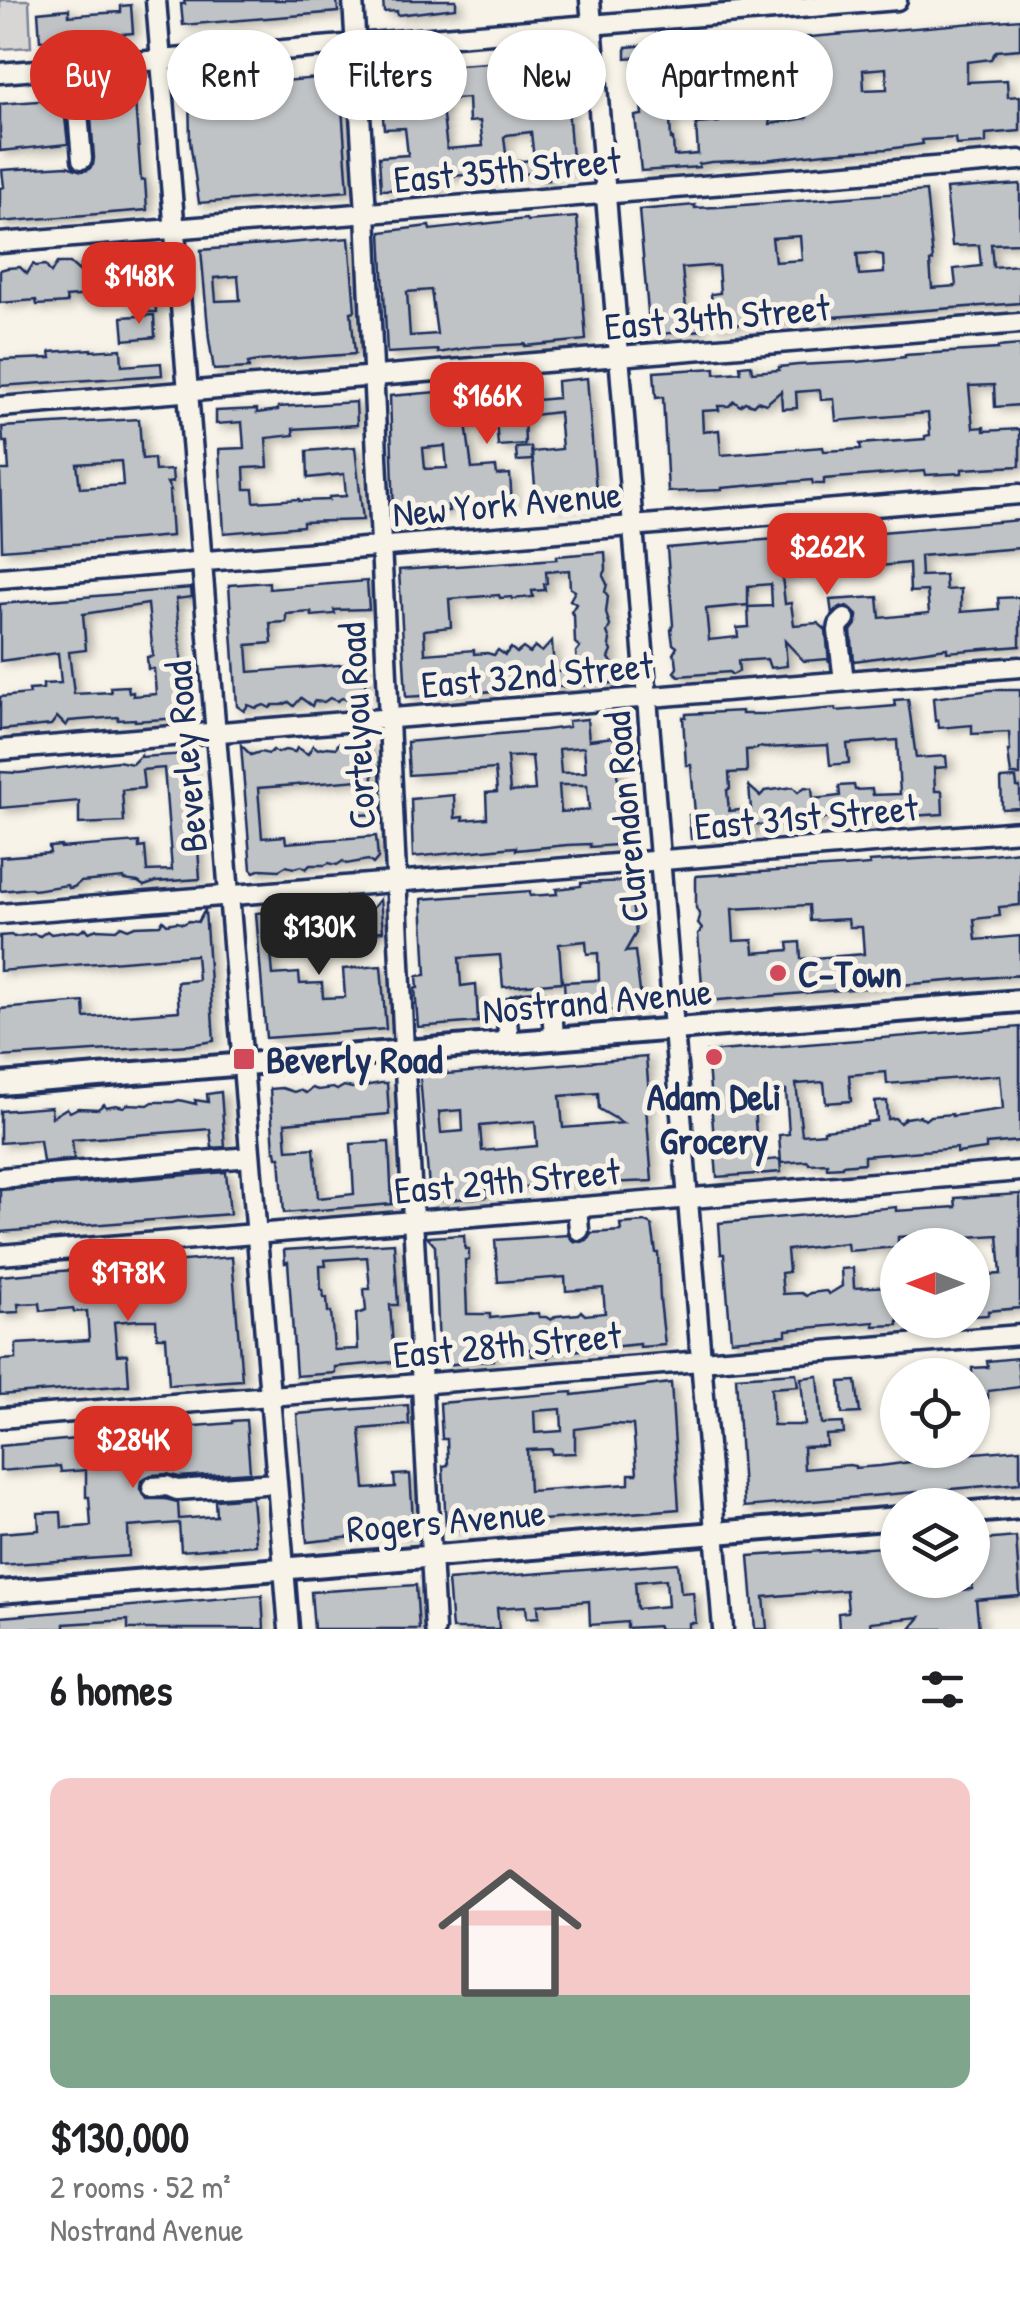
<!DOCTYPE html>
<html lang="en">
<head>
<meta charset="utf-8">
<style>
  body { margin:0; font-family:"Patrick Hand",sans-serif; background:#f2f2f2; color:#202124; height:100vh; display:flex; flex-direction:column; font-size:38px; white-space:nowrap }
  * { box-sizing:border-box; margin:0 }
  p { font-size:32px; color:#757577 }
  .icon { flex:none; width:55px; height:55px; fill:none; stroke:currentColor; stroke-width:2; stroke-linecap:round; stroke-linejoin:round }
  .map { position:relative; height:1629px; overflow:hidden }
  .panel { display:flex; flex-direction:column; background:#fff; flex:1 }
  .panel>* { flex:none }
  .banner { position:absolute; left:30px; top:30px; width:960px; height:90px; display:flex; gap:20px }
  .needle { width:65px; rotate:270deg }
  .fabs { position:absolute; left:880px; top:1228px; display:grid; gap:20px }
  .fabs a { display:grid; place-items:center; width:110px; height:110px; border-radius:50%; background:#fff; box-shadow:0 2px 8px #0004; font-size:50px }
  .price { position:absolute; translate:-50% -85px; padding:0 22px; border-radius:20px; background:#d93025; color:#fff; font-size:32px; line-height:65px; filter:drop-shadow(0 2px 5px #0008) }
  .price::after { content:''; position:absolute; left:50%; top:60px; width:30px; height:22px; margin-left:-15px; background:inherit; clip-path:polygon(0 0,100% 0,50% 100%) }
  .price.on { background:#222; color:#fff }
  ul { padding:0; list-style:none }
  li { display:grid; align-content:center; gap:20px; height:530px; padding:0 50px }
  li+li { border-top:2px solid #e0e0e0 }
  li span { display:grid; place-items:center; height:310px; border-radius:20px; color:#555 }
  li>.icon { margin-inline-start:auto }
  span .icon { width:180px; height:180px; fill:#fffc; stroke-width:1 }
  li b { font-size:42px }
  h2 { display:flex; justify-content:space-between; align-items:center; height:120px; padding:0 50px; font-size:42px }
  .tag { padding:0 35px; border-radius:45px; background:#fff; box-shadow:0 2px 8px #0004; font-size:35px; line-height:90px }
  .tag.on { background:#d93025; color:#fff }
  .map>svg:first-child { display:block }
  .green { fill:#d7d6d4; stroke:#798299; stroke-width:2.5 }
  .building { fill:#c0c3c5; stroke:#1b2f5e; stroke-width:2.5; fill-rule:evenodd; filter:url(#shadow) }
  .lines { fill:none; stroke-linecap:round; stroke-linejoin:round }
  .minor-casing { stroke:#1b2f5e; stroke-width:25 }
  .major-casing { stroke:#1b2f5e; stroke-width:28 }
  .minor { stroke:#f7f3e8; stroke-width:18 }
  .major { stroke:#f7f3e8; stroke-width:20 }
  .poi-dot { fill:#d1495b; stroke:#f7f3e8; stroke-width:4 }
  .labels { text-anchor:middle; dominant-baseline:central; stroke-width:10; stroke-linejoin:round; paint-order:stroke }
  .street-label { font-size:38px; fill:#1b2f5e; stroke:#f7f3e8 }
  .poi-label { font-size:38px; font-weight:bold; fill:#1b2f5e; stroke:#f7f3e8; text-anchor:start }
</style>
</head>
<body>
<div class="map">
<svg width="1020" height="1629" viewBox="0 0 1020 1629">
  <defs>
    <filter id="shadow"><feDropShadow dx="6" dy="3.5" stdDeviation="5" flood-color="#0004"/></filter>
  </defs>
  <rect width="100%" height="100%" fill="#f7f3e8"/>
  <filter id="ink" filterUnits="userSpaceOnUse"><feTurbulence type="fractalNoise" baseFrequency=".01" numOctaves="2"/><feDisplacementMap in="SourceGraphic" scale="20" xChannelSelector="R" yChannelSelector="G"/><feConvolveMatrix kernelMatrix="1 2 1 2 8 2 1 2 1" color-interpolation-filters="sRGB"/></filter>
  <g filter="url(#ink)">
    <!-- green -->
    <path class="green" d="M0,0H29L31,47L0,49Z"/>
    <!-- building -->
    <g class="building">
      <path d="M184,0H337L338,12L183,25L181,4H185Z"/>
      <path d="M383,0H456V8L397,15V11L384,12Z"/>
      <path d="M131,5L133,33L40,41L38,12L69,9V16L90,14L121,12V6Z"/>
      <path d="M1020,19V49L996,51L991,59L967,62V82L1007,80L1008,97L1020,96V131L986,134V143L956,145L955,138L922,140L923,144L888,149L825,153L764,160L711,162L699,164V167L641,171L635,116L642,115L637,57L626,58V47L684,42L685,51L752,42ZM886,68L887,89L864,90L863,70ZM709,79H714L719,122L696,124L698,154L674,156L673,139H671L668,82ZM806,96L807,118L770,124L768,98Z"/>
      <path d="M564,54L573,172L548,174L549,180L536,181L535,173L508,175V180L489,182L488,173L442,177L443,188L381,190L379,157L408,155L405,128L384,129L379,73L401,71V69L501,62V57ZM468,98L469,122L480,121L483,146L447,149L441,100ZM531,132L534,160L507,162L504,137L507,135Z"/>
      <path d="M342,76L345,107H342L348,191L199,203L190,141L189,89Z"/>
      <path d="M134,87L141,181L145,180L147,210L0,222V188L4,187L2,170L67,166L82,171L88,170L93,165L94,158L89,91Z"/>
      <path d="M63,99L68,144L0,151V104Z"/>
      <path d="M1020,184V243L991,244L993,267L1020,265V303L714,326L711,294L720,293L718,266H707L682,268L687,319H701L702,330L650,335L639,210L695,205V208L718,207L926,191L933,261L930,262L932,288L956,286L954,269L981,266L979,245L952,246L946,189ZM800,236L802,260L775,262L772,238ZM873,253L883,255L884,273L859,275L857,254Z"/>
      <path d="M577,217L586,340L525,346V344L473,347L438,353V350L387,353L381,232L429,226L430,230L526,219L527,221ZM431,290L437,334L410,336L407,292Z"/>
      <path d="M349,238L355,311L351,312L355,354L258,361L248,363L249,368L214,370L209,339L201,250ZM238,276L240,300L216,301L214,278Z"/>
      <path d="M152,256L156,312H144L142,291L66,297L67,303L37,305L36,300L0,303V270L7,268L20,267L27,274L33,264L36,266L45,265L51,273L57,263H70L79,271L82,262L96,261L103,267L107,260L120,259L126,267L132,258Z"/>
      <path d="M154,315L155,337L124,340L122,317Z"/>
      <path d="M1020,345V405L995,407L994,385L969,386L973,428L984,427V431L1020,429V466L962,469V473L926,475L925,471L824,479V484H813L812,480L722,488V490L668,492L663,397L656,398L654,372L715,368V374L741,372L740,366L751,365L752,372L779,370V367L798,365L857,362L905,357V355L998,349V347ZM820,390L821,400L834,399L836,421L928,413L930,435L925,436V439L860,444L861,449L824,451L823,447L721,455L719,430L703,432L702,411L719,410L718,406H729L734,401L740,406L745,402L753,405L757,401L766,404L781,391L782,409L797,408L796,392Z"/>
      <path d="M91,349V351L121,349L122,366L161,363L162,375L0,386V360L51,358L50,352Z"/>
      <path d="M587,378L597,503L550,506L549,495L536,497L532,452L562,449L559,412L524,416L525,444L498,446L496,420L466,423L472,469L496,467L497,475L510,474L512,505L500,506V501L474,502L448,505L449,511L438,512V510L394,515L390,396L461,390V395L492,393L491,388L536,384L537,400L558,398L557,381ZM445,446L447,468L425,469L423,448Z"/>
      <path d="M356,402L357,425L293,429L294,435L266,438L268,467L244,468L245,489H253L254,502L299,499V501L329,500V497L346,496L344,474L308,478L307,451L355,447L363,520L303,522V526L224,533L219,449L244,448L242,422L216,424V411L257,409V413L278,410V407Z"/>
      <path d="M139,419L142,459L154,458L155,471L172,470L173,482L167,483L171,491H169L172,536L2,550L0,470H9L7,442H3L2,427ZM121,461L123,485L80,488L77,464Z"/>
      <path d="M531,447L532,460L517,461L516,448Z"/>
      <path d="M1020,520V548L920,556L921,576L945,575L946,590L961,589V612L999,609L998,598L1020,597V646L947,652V648L854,661L851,631L857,623V615L847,607H841L832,614L830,600L878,597L880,618L929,613L927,591L910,592L909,563L782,576L785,604L791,603L794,625L818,623L826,630L829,663L828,659L804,661L785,641L787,666L770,668L767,659L738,661L739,671L732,675L729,672L679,676L674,672L677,668L676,658L673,654L677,647L673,644L671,630L673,625L667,548L788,538V543L812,541L811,539L834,536ZM771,584L772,606L748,607L749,627L737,628L738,637L709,640L706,609L748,605V586Z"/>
      <path d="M605,552L606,570L603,576L607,584L605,592L608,596L606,613L610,626L607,632L610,640L609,645L612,651L609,658L613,664L615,683L406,697L399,570L557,559V556ZM569,570L570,588L575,591L570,600L576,604L571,612L574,615L575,643L580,647L576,652L577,671L554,672L552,641L542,652L535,647L530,653L523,648L517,653L511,648L505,655L498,650L494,655L487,653L474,654V650L425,654L424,630L451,627L449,599L499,595L500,598L512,597V599L533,597L532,591L545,590L544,584L547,583L546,572Z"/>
      <path d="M367,581L369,609L334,610L335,614L312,616L311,612L286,614V622L270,623L272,643L247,645L249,672L364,663L366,695L362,701L356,697L348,700L342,698L337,701L330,698L324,702L314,701L312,706L301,698L294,706L289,702L282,705H273L270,708L264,705L256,708L248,705L244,711L237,706L229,585L269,582V589Z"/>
      <path d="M191,588L192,597L176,599L186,714L180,718L135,721V719L118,720V717L93,719L69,721L66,726L57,717L51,725L0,730V697L30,694L29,690L43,689V684L61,683L58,653L0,661V604ZM148,604L153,656L147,657L148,669H154L156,694L133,696V692L129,693L128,686L110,687L111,692L74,694L69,652L86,650L83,614Z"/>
      <path d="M991,690H1020V775H1011L1008,751H1010L1009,732L972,734V725L939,728L938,720L935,721L933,698Z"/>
      <path d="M908,699L916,758L946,756L947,767L934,768L935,791H942L943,814L875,818V821L842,825L841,817L815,820L808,826L800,822L794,826L788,824L782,828L776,825L769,829L752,822L753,834L691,839L689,815L695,814L691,765H686L683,717H686V714L742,711V714H768L836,708V711L895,706L894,700ZM897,740L900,794L873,795L872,789L855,790L854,785L839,786L840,796L813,799L812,788L805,787L798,792L793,787L765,791L760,796L749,786L751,809L729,811L727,790L730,789L729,773L747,772L746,750L757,749L759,747L765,748L828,745L830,765L849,763L847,744Z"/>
      <path d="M587,719L589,740L614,737L615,757H618L619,770H616L620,788L623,830L620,835L630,844L590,847V844L567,845L516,850V847L413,857L411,799L454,795L455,818L463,817V820L487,818L486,793L497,792L495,769L409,775L407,742L545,730L569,727L568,721ZM584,747L586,772L561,773L559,749ZM532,756L535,790L510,792L507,757ZM559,785H587L589,810L561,812Z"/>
      <path d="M364,741L371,747L375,814L361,815L359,780L258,788L262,838L285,836L286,843L376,836L378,858L373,864L368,860L346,864L343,861L337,865L329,863L325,865H310L306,869L302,866L294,868L286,866L279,870L261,869L254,872L251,869L241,745L251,755L260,752L269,754L273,750L277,753L285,750L295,752L297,748L308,754L313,745L318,749L327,747L336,748L339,743L345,748L352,745L360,748Z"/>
      <path d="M187,754L190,757L192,773L189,777L192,781L193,817L197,825L193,832L197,839L194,845L198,848L200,879L156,882L144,886L138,882L124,880V878L80,882L74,887L69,888L67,885L34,890L30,888L0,891V857L50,853L49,847L61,846V848L139,842V848L145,847L147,871L172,870L164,768L142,770L144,788L122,790L124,822L79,824V801L0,808V772L19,773L118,761L132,764L141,755V757Z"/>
      <path d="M1016,778L1017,787H1020V808L1002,809L1001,779Z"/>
      <path d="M1020,851V905L999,907L1000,916L974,919L976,940L1020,936V975L707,1001L703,998L698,934L702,929L698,924L700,916L696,908V876L857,866L870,865L869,862L982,855ZM809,905L810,921L848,919L849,927H862L864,954L801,959L800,942L788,943L789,950L754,953L753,940L734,941L732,909Z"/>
      <path d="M629,881L636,933L625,952L635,951L642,1008L566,1014L564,982L599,980L598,953L587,954L586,941L559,944L562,982L503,987L500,955L459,958L461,986L476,984L478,1022L418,1027L415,988H418L417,976L426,975L422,899L530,891V896L557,894L556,889L581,886V883Z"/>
      <path d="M380,899L383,931L270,941L273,975L299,973L300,984L322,983L323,998L345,997L343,969L381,966L386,1029L266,1038L256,913L273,911L279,914H306L309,908L318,920L326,908L331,912L340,909L347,911L351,905L357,911L365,908L372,909Z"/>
      <path d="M205,910L214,1041L189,1045L0,1057V1009L84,1002L85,1018L179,1011L177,982L198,980L196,955L0,971V936L11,935L14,937L34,934L40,936L47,931L51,934L72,931L79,932L86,928L89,932L97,929L116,930L121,926L128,929L135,926L160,925L163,920L167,924L177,922L183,924L189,921L198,922Z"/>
      <path d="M1020,1027V1141L986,1144V1149L957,1153V1148L864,1156V1163L842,1165V1167L827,1168V1163L809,1164L808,1161L781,1163L779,1135L789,1134L786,1090L761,1092L762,1106L754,1107L758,1161L780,1159L781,1172L717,1177L707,1052ZM886,1072L887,1084L1000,1075L1003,1109L952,1116V1114L930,1116L925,1120L920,1116L905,1118L900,1123L895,1118L888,1119L887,1101L875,1102L877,1121L867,1122V1125L824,1130V1133L802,1135L796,1084L824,1082L826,1103L851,1101L849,1075Z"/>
      <path d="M646,1057L650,1107H646L652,1181L606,1183V1181L485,1190L486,1197L430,1201L420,1075L447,1072V1074ZM598,1093L599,1109L623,1123L563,1128L560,1096ZM462,1110L463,1131L441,1133L439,1112ZM535,1121L537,1146L482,1151L480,1126Z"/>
      <path d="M381,1083H387L389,1114L285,1123L287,1150L314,1148L318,1198L354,1194L351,1144L389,1142L392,1204L284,1213L280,1157H277L276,1151H274L270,1089L282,1088L294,1092L299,1090L306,1093L312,1088L318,1090L333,1088L337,1090L344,1086L352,1088Z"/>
      <path d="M221,1092L225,1147L212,1148L210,1129L198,1130L72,1140L74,1159L43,1162L40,1140L0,1143V1111L51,1107L52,1117L67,1108L70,1112L78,1108L98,1109L104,1104L106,1107L116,1105L123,1107L128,1104L148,1105L153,1102H173L179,1100L196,1104L195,1100L208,1102L207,1094Z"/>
      <path d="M226,1172L230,1214L0,1232V1190Z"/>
      <path d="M1020,1194V1308L988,1311V1315L972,1316V1276L1001,1274L998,1235L951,1238V1245H935V1238L926,1239V1235L898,1237V1247L848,1251L847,1243L787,1250L789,1272L781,1273L783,1294L801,1293L806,1296L810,1293L826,1291L829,1294L842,1286L841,1269L853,1268L854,1288L891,1286L892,1295H898V1325L874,1326V1322L806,1328L786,1330V1335L731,1340L724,1254H721L719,1223L896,1207V1211L956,1207L955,1198Z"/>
      <path d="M646,1222L652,1225L656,1253H658L660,1300L665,1345L640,1347V1344L551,1353L548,1358L545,1354L532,1356L531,1349L504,1351L493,1354V1360L444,1365L443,1350H439L435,1246L427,1237L464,1235L465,1249H469V1260H465L467,1314H490V1318L538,1313L539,1317H546L551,1320L556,1316L579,1314L581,1311L585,1315L605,1313L603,1288L566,1291L565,1277L498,1282L495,1240L568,1235L573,1241L581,1242L587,1240L591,1233L621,1231L620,1224Z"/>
      <path d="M394,1243L398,1305H390L393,1346H402L403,1361L335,1367V1373L296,1376L288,1262L285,1263L284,1250ZM367,1257L370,1289H364L366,1311L356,1314L358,1349L334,1350L331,1312H328L327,1298H324L323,1290H321L320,1266H326L325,1260Z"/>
      <path d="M232,1257L242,1380L169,1385L166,1337H157L156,1320H139L114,1322L117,1355L127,1354L129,1385L0,1395V1360L16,1359V1344L89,1340L87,1311L74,1312L73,1308L41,1311L40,1303L18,1304L19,1312L0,1313V1276Z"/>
      <path d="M1017,1358L1020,1387L988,1391V1398L982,1399L981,1402L972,1398V1368L988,1367L987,1361Z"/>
      <path d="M796,1373L798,1386L771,1388L773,1425H805L801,1378L818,1376L822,1424L843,1423L844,1434L826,1435L827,1446L803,1447L804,1469L849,1465L855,1466V1468L880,1466L918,1461L917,1458L1020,1449V1483L744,1507L736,1377Z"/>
      <path d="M856,1381L860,1413L842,1414L840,1382Z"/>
      <path d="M671,1383L679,1509L531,1521V1524L446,1530L443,1466L448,1465L447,1439H442L440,1403L572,1392V1395ZM561,1409L562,1431L535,1433L534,1411ZM612,1424L633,1425L637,1474H629V1484L529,1491L527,1450L552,1449V1454L575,1453V1429Z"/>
      <path d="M408,1405L409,1425L360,1429L365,1489L395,1487L394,1475L410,1474L414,1535L398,1536V1532L307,1542L297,1414Z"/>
      <path d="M246,1420L250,1472L179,1477L167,1474L151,1475L141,1481L140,1489L147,1499H165L178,1502L179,1519L216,1516L215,1500L252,1497L256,1545L181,1551L179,1523L128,1527L129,1556L0,1565V1533L39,1530L38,1513L61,1512L62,1528L91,1526L89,1497H86V1470L61,1472L60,1466L0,1471V1446L120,1435L134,1434V1431L144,1430L232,1423V1421Z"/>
      <path d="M1016,1537L1020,1596L976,1600L979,1629H910L920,1617L870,1622L871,1629H839L838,1613L848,1612L846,1590L764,1597L767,1629H755L749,1556L898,1546V1580H921L922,1593L972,1589V1541Z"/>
      <path d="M678,1563L681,1593L693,1592L696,1623H689V1629H658V1626L627,1628V1622L590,1625L589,1601L538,1605L539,1617L527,1618L526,1606L497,1608L499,1629H452L448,1580ZM666,1579L668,1606L637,1609L635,1582Z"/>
      <path d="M416,1585L419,1629H314L311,1592Z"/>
      <path d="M262,1595L264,1629H128V1620L64,1624V1629L2,1628L1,1617Z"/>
    </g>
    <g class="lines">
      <!-- minor casing -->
      <g class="minor-casing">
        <g id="minor">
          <path d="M156,0L289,1629"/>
          <path d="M353,0L366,213L404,1051L435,1629"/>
          <path d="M590,0L723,1629"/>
          <path d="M74,67L82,159"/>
          <path d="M0,73L897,0"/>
          <path d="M0,243L1020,160"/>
          <path d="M0,407L1020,323"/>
          <path d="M0,578L1020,494"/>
          <path d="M844,681L838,631L839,625L845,619"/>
          <path d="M0,750L1020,667"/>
          <path d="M0,914L1020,831"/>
          <path d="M509,1042C508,1021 500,1006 527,1003C538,1002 543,1001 552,1007L554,1038"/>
          <path d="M0,1178L250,1157"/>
          <path d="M577,1207L579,1230"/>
          <path d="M0,1255L1020,1171"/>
          <path d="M0,1418L1020,1335"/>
          <path d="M152,1487L167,1486L177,1490L277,1483"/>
        </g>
      </g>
      <!-- major casing -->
      <g class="major-casing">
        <g id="major">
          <path d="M0,1084L1020,1001"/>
          <path d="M972,1512L1020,1508"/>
          <path d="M0,1592L898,1518"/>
        </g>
      </g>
      <!-- minor -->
      <use href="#minor" class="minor"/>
      <!-- major -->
      <use href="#major" class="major"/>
    </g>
  </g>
  <!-- markers -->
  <g class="poi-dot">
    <circle cx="778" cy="973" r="10"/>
    <circle cx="714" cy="1057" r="10"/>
    <rect x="232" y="1047" width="24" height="24" rx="5"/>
  </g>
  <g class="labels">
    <!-- street labels -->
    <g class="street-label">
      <text transform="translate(507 169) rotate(-5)">East 35th Street</text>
      <text transform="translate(717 316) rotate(-5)">East 34th Street</text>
      <text transform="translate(507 503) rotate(-5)">New York Avenue</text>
      <text transform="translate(537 674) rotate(-5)">East 32nd Street</text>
      <text transform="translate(356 726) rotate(-93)">Cortelyou Road</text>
      <text transform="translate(185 757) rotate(-95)">Beverley Road</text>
      <text transform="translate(806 816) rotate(-5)">East 31st Street</text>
      <text transform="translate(625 817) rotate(-95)">Clarendon Road</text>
      <text transform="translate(597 1000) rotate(-5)">Nostrand Avenue</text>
      <text transform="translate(507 1180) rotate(-5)">East 29th Street</text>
      <text transform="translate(507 1344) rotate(-5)">East 28th Street</text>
      <text transform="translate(446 1520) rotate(-5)">Rogers Avenue</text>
    </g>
    <!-- poi labels -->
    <g class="poi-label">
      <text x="798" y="973">C-Town</text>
      <text x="266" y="1059">Beverly Road</text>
      <text x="714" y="1096" text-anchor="middle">Adam Deli<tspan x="714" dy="44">Grocery</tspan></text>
    </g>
  </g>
</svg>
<div class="fabs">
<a><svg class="needle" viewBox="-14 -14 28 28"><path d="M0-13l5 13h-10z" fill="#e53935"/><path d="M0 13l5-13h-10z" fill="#757577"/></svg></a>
<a><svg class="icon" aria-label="locate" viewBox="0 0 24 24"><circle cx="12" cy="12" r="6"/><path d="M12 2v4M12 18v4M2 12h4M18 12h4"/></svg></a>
<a><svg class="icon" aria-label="layers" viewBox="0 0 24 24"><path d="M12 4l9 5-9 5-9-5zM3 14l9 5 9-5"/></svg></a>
</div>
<b class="price" style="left:139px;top:327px">$148K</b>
<b class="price" style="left:487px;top:447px">$166K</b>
<b class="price" style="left:827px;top:598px">$262K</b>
<b class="price on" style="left:319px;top:978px">$130K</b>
<b class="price" style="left:128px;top:1324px">$178K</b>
<b class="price" style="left:133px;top:1491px">$284K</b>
<div class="banner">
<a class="tag on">Buy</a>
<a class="tag">Rent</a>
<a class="tag">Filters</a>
<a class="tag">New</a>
<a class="tag">Apartment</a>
</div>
</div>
<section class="panel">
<h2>6 homes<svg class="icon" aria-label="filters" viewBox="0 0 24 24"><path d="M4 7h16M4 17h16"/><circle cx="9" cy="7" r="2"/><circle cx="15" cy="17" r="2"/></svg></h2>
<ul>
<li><span style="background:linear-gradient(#f6c9c9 70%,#7fa58c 0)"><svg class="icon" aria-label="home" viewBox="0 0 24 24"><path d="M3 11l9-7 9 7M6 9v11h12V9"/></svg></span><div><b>$130,000</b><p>2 rooms · 52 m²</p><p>Nostrand Avenue</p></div></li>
</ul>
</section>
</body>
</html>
